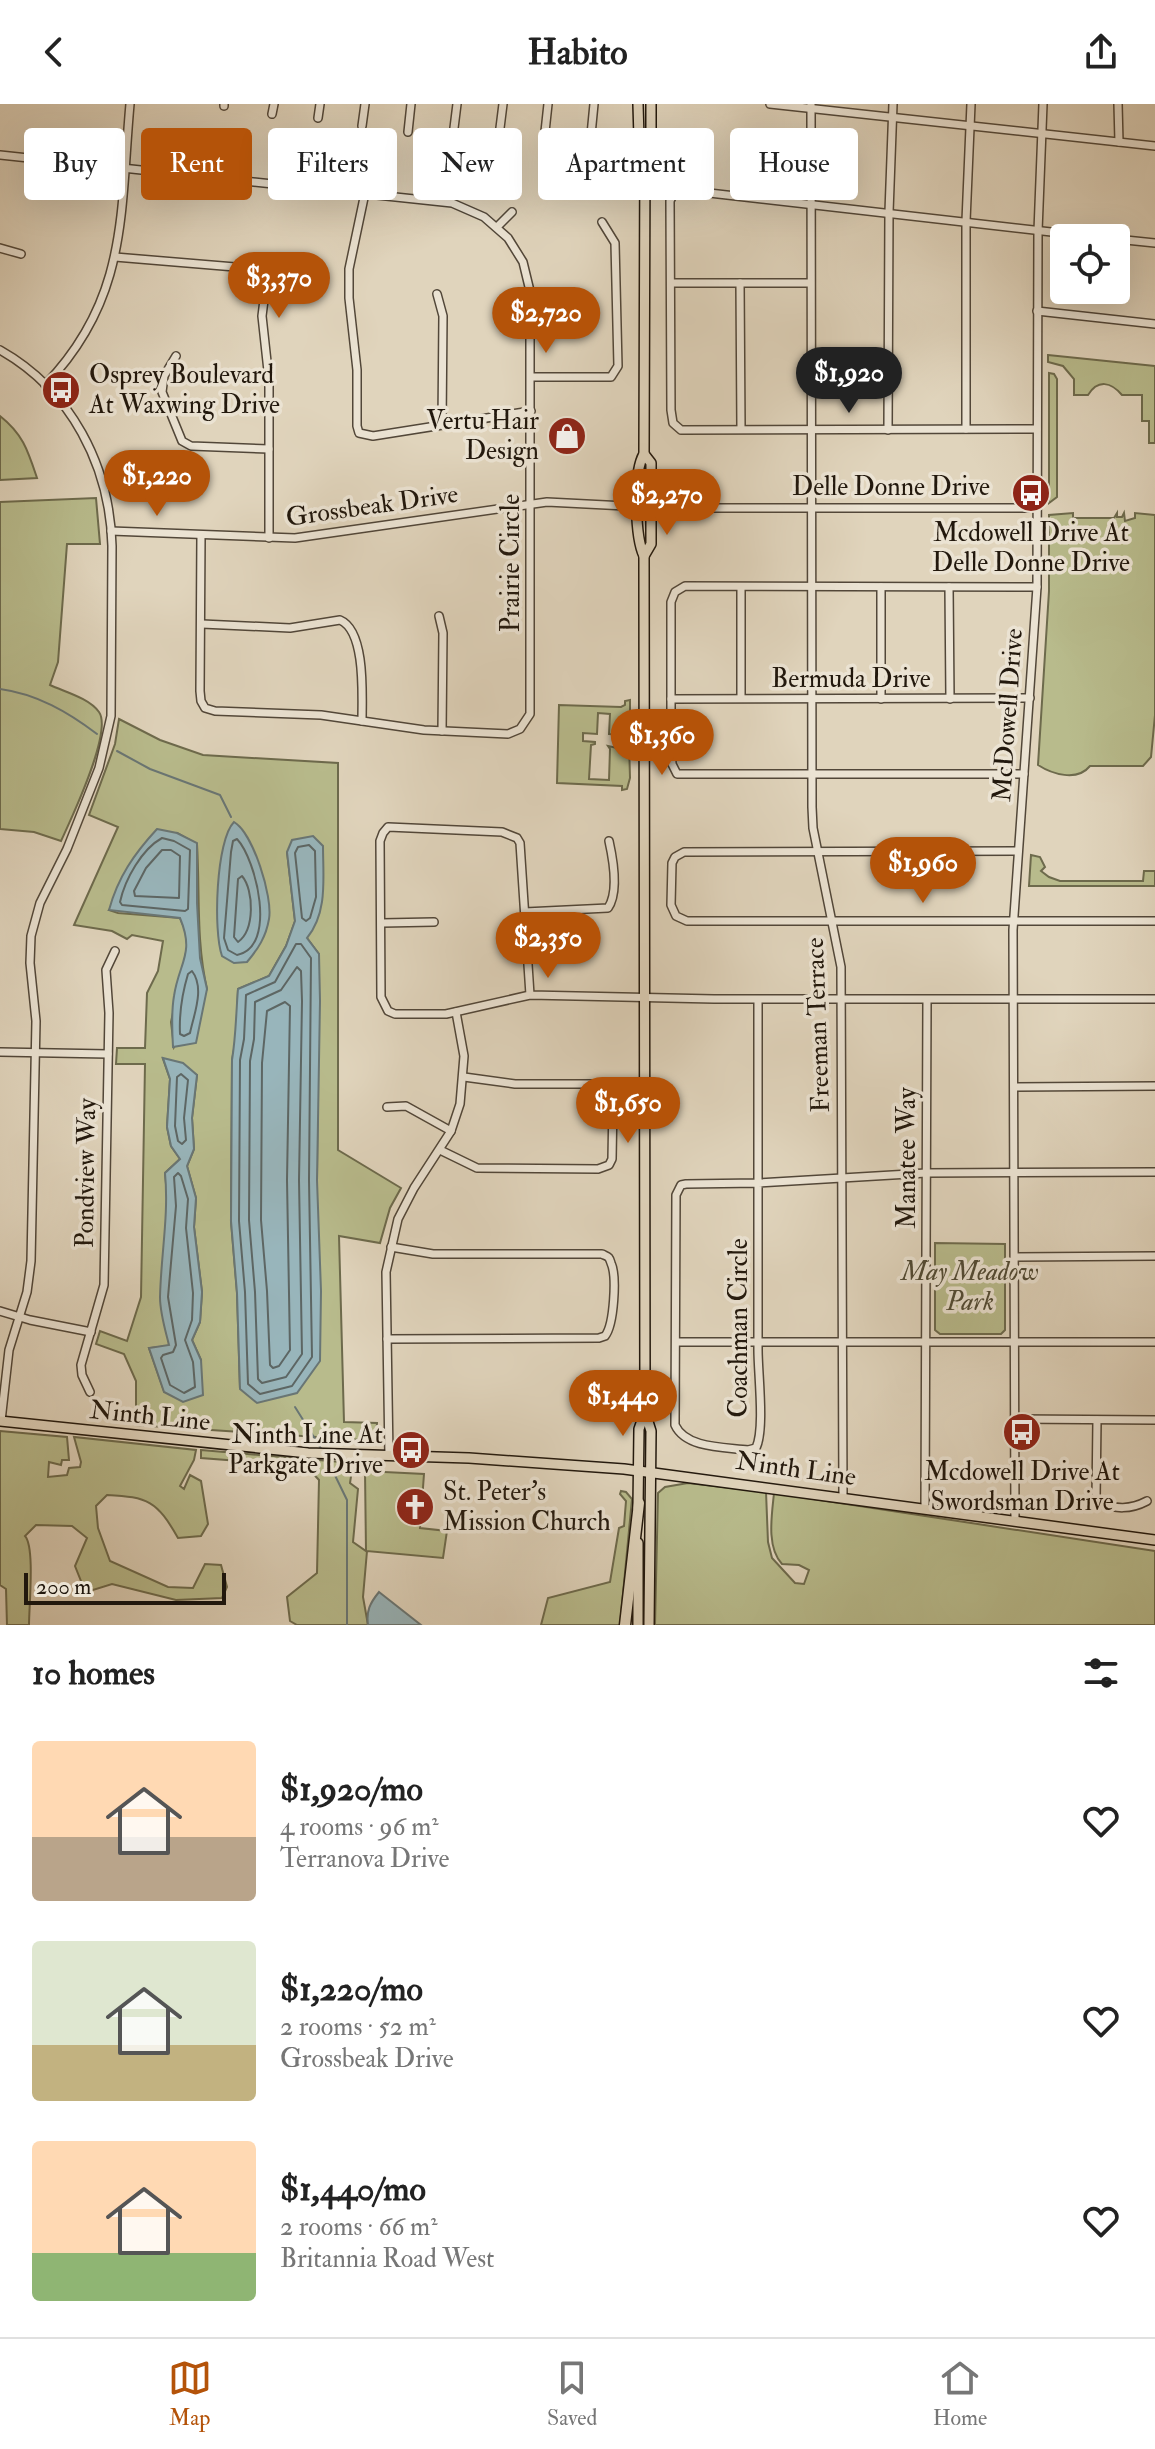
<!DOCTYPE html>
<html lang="en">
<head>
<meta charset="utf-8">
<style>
  body { margin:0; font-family:"IM FELL Double Pica",serif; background:#f2f2f2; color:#222; height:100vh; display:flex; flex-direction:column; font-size:30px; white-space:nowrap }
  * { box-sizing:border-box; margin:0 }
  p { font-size:26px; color:#767676 }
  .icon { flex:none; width:44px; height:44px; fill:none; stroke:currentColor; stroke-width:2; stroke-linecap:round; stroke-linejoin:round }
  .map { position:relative; height:1521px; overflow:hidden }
  .sheet { display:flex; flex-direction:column; background:#fff; flex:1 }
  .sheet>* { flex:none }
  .banner { position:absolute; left:24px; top:24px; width:1108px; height:72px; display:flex; gap:16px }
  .buttons { position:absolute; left:1050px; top:120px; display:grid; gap:16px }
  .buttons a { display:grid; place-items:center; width:80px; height:80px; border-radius:8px; background:#fff; box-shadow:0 8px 32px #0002; font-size:40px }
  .scale { position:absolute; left:24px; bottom:20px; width:202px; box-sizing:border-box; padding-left:8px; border:4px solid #22180d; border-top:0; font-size:22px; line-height:28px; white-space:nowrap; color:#22180d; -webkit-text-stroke:6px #ebe3d3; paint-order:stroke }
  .price { position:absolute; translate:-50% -68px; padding:0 18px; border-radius:28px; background:#b45309; color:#fff; font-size:26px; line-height:52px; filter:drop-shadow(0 2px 4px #0008) }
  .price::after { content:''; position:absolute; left:50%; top:48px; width:24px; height:18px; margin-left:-12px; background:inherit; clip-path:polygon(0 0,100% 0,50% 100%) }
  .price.current { background:#222; color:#fff }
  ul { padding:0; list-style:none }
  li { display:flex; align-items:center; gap:24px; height:200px; padding:0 32px }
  li span { display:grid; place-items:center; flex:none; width:224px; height:160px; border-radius:8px; color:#555 }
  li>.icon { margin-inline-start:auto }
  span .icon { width:96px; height:96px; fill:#fffc; stroke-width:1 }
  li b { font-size:34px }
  h2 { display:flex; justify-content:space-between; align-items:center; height:96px; padding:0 32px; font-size:34px }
  .pill { padding:0 28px; border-radius:8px; background:#fff; box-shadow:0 8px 32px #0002; font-size:28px; line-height:72px }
  .pill.current { background:#b45309; color:#fff }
  header { display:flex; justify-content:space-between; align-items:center; height:104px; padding:0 32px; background:#fff; font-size:36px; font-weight:700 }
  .tab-bar { display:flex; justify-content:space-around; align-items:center; height:112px; border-top:2px solid #e0e0e0; background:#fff; font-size:22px; color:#767676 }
  .tab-bar a { display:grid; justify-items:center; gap:4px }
  .tab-bar .current { color:#b45309 }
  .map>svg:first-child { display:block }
  .green { fill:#b8bb8c; stroke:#6d6a4c; stroke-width:2; fill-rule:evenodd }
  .water { fill:#98b5bb; stroke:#697675; stroke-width:2 }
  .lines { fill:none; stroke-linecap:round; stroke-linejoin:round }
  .shore { stroke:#5d6664; stroke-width:2 }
  .stream { stroke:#697675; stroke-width:2 }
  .minor-casing { stroke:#524739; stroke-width:10 }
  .major-casing { stroke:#22180d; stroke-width:12 }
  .highway-casing { stroke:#22180d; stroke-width:13 }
  .minor { stroke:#ebe3d3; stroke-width:7 }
  .major { stroke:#e0d4bc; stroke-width:9 }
  .highway { stroke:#e0d4bc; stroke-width:10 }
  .labels { text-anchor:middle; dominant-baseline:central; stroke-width:7; stroke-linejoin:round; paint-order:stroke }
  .poi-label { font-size:26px; fill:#22180d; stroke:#ebe3d3; text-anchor:start }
  .street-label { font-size:26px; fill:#22180d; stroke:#ebe3d3 }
  .park-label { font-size:26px; font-style:italic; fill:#4f4933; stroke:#ebe3d3 }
</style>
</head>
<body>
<header><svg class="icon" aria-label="back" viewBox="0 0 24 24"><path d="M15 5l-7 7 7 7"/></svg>Habito<svg class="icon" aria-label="share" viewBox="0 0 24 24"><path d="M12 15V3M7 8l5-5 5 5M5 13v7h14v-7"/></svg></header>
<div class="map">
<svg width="1155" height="1521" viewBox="0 0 1155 1521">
  <rect width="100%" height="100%" fill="#e0d4bc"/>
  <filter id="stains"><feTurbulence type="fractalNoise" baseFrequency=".0025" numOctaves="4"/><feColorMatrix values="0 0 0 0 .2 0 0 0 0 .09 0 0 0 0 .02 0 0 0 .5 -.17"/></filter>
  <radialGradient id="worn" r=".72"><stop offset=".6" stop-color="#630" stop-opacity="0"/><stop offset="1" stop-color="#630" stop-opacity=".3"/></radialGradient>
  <!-- green -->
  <g class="green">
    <path d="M1048,251L1155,262V339H1149V317H1142V291H1122C1111,278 1098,275 1088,291H1074V275L1063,262L1048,258Z"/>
    <path d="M1049,269L1054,270L1057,275V393L1049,399Z"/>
    <path d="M0,312C23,330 28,347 37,374L0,376Z"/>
    <path d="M96,394L100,440H67L58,558L50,581C65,588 89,594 99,608C113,628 71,715 61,737L34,728L0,725V398Z"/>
    <path d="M1073,409V414H1114L1117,409V413H1122L1124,409L1125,417L1135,414V409L1155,411V611L1151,653L1143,662H1090C1077,678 1052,670 1038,661L1049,487V411Z"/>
    <path d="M630,596V631L609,630L610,610L598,609L597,630L583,629V637L595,638V640L591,641L589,675L609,676L610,645L608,642L622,645V638H629L630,674L627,685L622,686V682L557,679L559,601L621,603L625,601V597Z"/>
    <path d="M119,615L160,636L203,651L338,659V1046L401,1084L390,1104L380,1139L339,1132L344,1318L377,1319L376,1337L136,1321V1277L124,1250L96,1240L100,1227L127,1237L141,1193L145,960H116L117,944H145L147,889L158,867L163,837L132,831L127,835L112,827L74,821L118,723L89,711L115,640ZM177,729L197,740C200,789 196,837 207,885L174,943L171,918L189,835L180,814L118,809L109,806ZM287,748L307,834L319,850L317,1076L240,1285L237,1189L231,1117L232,956L236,934L238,885L269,872L286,842L295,817ZM163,955L197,971L192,1014L194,1045L187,1062L196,1094L194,1123L202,1188L200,1218L192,1236L201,1256L164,1287L149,1244L169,1242L165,1142L168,1101L165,1069L180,1055L171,1042L167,1023L170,975Z"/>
    <path d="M1031,751L1040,753L1045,763L1041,767L1049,773L1060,777H1143L1144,767H1155V782H1029Z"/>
    <path d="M935,1139L1005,1140V1226L1001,1230H940L935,1226Z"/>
    <path d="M0,1327L67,1333L69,1356H62L61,1361L49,1358L48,1373L67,1371L69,1364L80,1363L81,1358L74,1333L196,1346L194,1356L180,1382L184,1385L190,1371L201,1377L208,1420L201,1432L178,1434C157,1397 148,1393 107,1391L96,1402L98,1424L110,1457L168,1483L193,1484L205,1460L221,1461L227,1483L222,1494L176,1496L112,1480L93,1486L83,1482L75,1462L87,1434L72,1422L36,1421L25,1432C35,1443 29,1502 29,1521H7L6,1485L0,1481Z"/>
    <path d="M201,1346L353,1359L350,1379L358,1385L353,1438L366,1447L365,1367L424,1370L420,1424L447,1427L443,1454L367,1447L363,1493L368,1521H297L290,1517L287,1493L317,1469L319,1376L306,1362L201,1354Z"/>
    <path d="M688,1379L766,1388L768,1438L772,1454L795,1479L804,1480L809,1466L799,1461L782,1460C766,1443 772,1410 774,1389L1155,1447V1521H655L658,1389L665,1383Z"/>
    <path d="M621,1387L626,1388L632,1395L620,1521H541L548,1494L610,1478L619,1424L624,1422L626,1397L620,1390Z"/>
  </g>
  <!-- water -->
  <g class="water">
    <path d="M234,718C253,729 273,793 269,815C266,833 258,845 247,858L234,859L222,852C213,827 216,736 234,718Z"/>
    <path d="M157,725L177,729L197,739V799L200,854L207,885L196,939L173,943C172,926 171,909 174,892C179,858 195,850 180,814L109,806C118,773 134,750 157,725Z"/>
    <path d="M313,732L323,742C323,774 328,808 307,834L319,850L320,897L317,1076L321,1187L320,1257L297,1289L257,1299L240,1285L237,1189L231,1117L232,956C236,932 236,909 238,885L269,872L286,842L295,817L287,748L292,736Z"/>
    <path d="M163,954L183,959L197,971L192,1014L194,1045L187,1062L196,1094L194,1123L202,1188L200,1218L192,1236L201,1256L203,1291L183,1298L164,1288L149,1244L169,1241C165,1225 160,1209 160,1193C161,1150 169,1111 165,1069L180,1055L171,1042L167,1023L170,975Z"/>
    <path d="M379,1488L421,1521H368C366,1507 370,1499 379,1488Z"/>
  </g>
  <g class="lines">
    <!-- shore -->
    <g class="shore">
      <path d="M162,734L174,737L190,746L188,805L185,807L122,801L120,798C125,775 142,745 162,734Z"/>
      <path d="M237,735C256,755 278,843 237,851L228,846L224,834L231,748L233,737Z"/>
      <path d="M309,741L315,747L316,793L310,814L306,817L302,814L295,749L298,743Z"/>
      <path d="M162,746H171L180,752L179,794L135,792L134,787L146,764Z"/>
      <path d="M242,772C254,786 255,826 238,838L234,833L238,775Z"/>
      <path d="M296,840H301L311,854L309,1076L312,1253L292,1282L260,1290L248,1280L245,1188L239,1117L240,956L244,935L246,891L275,878Z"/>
      <path d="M297,863L301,867L302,897L299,1076L302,1250L286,1273L262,1279L258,1275L255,1188L249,1116L250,957L254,935L255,898L281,886Z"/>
      <path d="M192,867C205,884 194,910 190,929L184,932L180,930C179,909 182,890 188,870Z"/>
      <path d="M285,898L290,902L287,1076L290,1246L279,1262L273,1264L270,1261L267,1187L261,1116L262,959L267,907Z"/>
      <path d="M181,970L188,976L184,1014L186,1036L182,1040L178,1037L175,1022L177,973Z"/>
      <path d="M178,1069L181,1072L188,1095L186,1124L193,1189L192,1216L185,1236L193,1258L195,1283L184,1289L170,1281L161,1254L163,1251L173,1248L176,1241L168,1193L176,1102L174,1073Z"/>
    </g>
    <!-- stream -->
    <g class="stream">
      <path d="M0,585C37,590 68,608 97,630"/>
      <path d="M117,647L150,665L220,691L231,713"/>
      <path d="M295,1303L322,1346"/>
      <path d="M327,1355L347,1396V1521"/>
    </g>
    <!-- minor casing -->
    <g class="minor-casing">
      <g id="minor">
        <path d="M770,0L1155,42"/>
        <path d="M811,0L812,703L813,724L841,863L843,1393"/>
        <path d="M1118,0L1119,38"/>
        <path d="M224,2V0"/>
        <path d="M272,10L274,0"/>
        <path d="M318,14L320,0"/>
        <path d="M362,22L365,0"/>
        <path d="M408,28L411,0"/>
        <path d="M453,32L457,0"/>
        <path d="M499,32L503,0"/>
        <path d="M544,37L548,0"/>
        <path d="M590,41L594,0"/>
        <path d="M0,51L452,99L484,113L508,134L523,158L530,187V610L520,625L508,630L424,626L321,611L215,607L205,604L201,597L200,587L201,431"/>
        <path d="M365,89L349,165V194L357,266V322L359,329L373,332L531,307"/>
        <path d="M497,123L512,108"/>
        <path d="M1116,135L1155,139"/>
        <path d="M0,144L21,150"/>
        <path d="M115,153L247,164L263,172L266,180L262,212L269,276V434"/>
        <path d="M672,179H810"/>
        <path d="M740,179L741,325"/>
        <path d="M437,190L443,212L442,320"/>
        <path d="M1037,207L1155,220"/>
        <path d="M0,246C71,286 110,362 112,442L111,612L99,664L67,745L40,799L31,832L30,859L36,917L31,1157L27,1188L9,1246L1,1317"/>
        <path d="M176,252L164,272L162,288L182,337L191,342L269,345"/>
        <path d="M531,273H611L618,262L615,139L602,118"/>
        <path d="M45,281C128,195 120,111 130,0"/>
        <path d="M966,325V117L971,0"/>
        <path d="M1037,325L681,326L673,319L671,306L670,97L673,91L683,86L1104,134"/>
        <path d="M888,326L889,108L893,0"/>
        <path d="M111,427L295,434L547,398L665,404H1036"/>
        <path d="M881,483V595"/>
        <path d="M949,483L950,595"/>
        <path d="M439,512L443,529L442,627"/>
        <path d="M202,520L290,524L340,516C366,527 362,592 362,617"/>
        <path d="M741,594V483"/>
        <path d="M671,595L1030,594"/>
        <path d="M1024,670H677L672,660L671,644V498L675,488L685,482L1037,483"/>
        <path d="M1018,747L684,748L675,753L672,759L671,801L676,812L687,817H1155"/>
        <path d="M525,808L608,804C619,788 613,755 609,737"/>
        <path d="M382,819L434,818"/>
        <path d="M530,891L520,739L517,734L502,728L388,723L383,729L380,737L381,893L388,907L395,910H446L530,891L714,895H1155"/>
        <path d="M758,896V1246C758,1270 765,1325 756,1344L748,1346C726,1343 686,1345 675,1321L676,1091L681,1081L686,1080L758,1079L926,1069L1155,1068"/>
        <path d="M0,948L108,950"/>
        <path d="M1015,983L1155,982"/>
        <path d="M387,1003L406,1002L451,1027"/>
        <path d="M440,1046L477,1064L598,1065L609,1061L612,1055L613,998L612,989L603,980H515L464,973"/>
        <path d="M1015,1153L1155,1152"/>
        <path d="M0,1207L30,1216L91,1228"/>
        <path d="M387,1235L599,1234L605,1232C614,1221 617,1172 611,1159C609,1152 608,1153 602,1150H433L391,1143"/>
        <path d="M676,1238H1155"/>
        <path d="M90,1288L82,1271L81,1261L104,1181L109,909L106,866L115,847"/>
        <path d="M1015,1315L1155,1316"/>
        <path d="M1097,1316L1096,1394L1098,1399C1116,1405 1130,1406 1147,1397"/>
        <path d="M389,1352L386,1168L398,1115L414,1084L451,1027L460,1000L464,952L456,908"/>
        <path d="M925,1404L927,896"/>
        <path d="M1015,1417L1013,826L1037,483L1038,127L1043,0"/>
      </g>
    </g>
    <!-- major casing -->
    <g class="major-casing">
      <g id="major">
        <path d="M638,0L639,34L645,45"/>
        <path d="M644,452L651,440V359L644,350"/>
        <path d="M0,1317L308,1349L469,1354L624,1365L1155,1436"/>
        <path d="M638,1404L639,1325L645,1308"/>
        <path d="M638,1521V1439"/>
        <path d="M649,1521L651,1327L645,1308L644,452C635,433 633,368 644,350L645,45L651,34V0"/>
      </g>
    </g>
    <!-- highway casing -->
    <g class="highway-casing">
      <path id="highway" d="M625,1521L639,1399"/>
    </g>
    <!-- minor -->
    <use href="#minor" class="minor"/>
    <!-- major -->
    <use href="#major" class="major"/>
    <!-- highway -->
    <use href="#highway" class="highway"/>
  </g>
  <!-- icons -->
  <defs>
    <g id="bus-disc" transform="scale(2)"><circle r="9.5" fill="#8f2418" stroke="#ebe3d3"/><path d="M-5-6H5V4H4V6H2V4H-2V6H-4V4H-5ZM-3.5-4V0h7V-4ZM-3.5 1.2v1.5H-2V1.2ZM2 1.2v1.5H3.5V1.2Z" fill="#fff"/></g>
    <g id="shop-disc" transform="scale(2)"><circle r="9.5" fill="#8f2418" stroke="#ebe3d3"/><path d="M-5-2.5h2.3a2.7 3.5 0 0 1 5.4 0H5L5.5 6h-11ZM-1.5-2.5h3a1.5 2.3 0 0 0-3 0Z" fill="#fff"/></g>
    <g id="church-disc" transform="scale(2)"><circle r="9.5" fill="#8f2418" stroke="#ebe3d3"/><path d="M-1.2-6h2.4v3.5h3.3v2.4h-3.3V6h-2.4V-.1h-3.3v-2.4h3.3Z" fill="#fff"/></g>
  </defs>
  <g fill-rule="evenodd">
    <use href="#bus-disc" x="61" y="286"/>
    <use href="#shop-disc" x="567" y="332"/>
    <use href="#bus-disc" x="1031" y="389"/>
    <use href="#bus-disc" x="1022" y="1328"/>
    <use href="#bus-disc" x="411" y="1346"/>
    <use href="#church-disc" x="415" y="1403"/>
  </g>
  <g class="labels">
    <!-- poi labels -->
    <g class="poi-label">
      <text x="89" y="271">Osprey Boulevard<tspan x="89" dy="30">At Waxwing Drive</tspan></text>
      <text x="539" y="317" text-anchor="end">Vertu Hair<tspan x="539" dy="30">Design</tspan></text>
      <text x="1031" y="429" text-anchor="middle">Mcdowell Drive At<tspan x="1031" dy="30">Delle Donne Drive</tspan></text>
      <text x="383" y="1331" text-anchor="end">Ninth Line At<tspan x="383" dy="30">Parkgate Drive</tspan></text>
      <text x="1022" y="1368" text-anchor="middle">Mcdowell Drive At<tspan x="1022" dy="30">Swordsman Drive</tspan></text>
      <text x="443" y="1388">St. Peter’s<tspan x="443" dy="30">Mission Church</tspan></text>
    </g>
    <!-- street labels -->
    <g class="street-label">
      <text x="891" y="383">Delle Donne Drive</text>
      <text transform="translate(372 402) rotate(-8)">Grossbeak Drive</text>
      <text transform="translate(511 459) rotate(-90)">Prairie Circle</text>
      <text x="851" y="575">Bermuda Drive</text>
      <text transform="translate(1008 611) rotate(-86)">McDowell Drive</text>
      <text transform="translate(818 921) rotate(-92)">Freeman Terrace</text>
      <text transform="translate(907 1054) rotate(-90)">Manatee Way</text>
      <text transform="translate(86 1069) rotate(-89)">Pondview Way</text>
      <text transform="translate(739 1224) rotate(-90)">Coachman Circle</text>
      <text transform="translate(150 1312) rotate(6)">Ninth Line</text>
      <text transform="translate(796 1365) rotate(8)">Ninth Line</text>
    </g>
    <!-- park labels -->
    <g class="park-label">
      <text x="970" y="1168">May Meadow<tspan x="970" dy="30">Park</tspan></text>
    </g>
  </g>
  <rect width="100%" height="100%" filter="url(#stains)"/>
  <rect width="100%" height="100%" fill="url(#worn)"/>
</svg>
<div class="buttons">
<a><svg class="icon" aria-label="locate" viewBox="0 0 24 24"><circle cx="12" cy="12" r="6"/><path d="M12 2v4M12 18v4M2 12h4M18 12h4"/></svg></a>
</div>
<div class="scale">200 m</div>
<b class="price" style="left:279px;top:216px">$3,370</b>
<b class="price" style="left:546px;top:251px">$2,720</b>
<b class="price current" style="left:849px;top:311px">$1,920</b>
<b class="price" style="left:157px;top:414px">$1,220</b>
<b class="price" style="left:667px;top:433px">$2,270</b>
<b class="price" style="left:662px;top:673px">$1,360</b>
<b class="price" style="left:923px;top:801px">$1,960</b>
<b class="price" style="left:548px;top:876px">$2,350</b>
<b class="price" style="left:628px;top:1041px">$1,650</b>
<b class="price" style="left:623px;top:1334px">$1,440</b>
<div class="banner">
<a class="pill">Buy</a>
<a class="pill current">Rent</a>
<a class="pill">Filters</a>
<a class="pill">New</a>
<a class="pill">Apartment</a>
<a class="pill">House</a>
</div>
</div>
<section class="sheet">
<h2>10 homes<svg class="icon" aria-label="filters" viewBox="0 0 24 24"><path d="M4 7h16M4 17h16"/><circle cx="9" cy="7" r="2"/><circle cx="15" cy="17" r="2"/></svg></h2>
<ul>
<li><span style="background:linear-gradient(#ffd9b3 60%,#b9a48a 0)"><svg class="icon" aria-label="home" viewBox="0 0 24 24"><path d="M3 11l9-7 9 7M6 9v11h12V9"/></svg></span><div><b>$1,920/mo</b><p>4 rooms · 96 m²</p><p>Terranova Drive</p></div><svg class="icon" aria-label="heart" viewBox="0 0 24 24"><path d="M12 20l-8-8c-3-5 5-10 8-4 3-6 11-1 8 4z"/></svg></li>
<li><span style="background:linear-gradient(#dfe7d0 65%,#c2b280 0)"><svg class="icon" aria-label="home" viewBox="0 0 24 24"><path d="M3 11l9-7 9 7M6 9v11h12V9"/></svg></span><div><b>$1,220/mo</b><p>2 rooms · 52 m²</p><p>Grossbeak Drive</p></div><svg class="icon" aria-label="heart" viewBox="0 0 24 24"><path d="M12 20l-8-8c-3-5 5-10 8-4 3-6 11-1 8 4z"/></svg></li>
<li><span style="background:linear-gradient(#ffd9b3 70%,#8fb573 0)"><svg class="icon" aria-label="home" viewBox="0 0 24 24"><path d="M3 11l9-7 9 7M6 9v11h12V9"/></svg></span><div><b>$1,440/mo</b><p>2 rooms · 66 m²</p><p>Britannia Road West</p></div><svg class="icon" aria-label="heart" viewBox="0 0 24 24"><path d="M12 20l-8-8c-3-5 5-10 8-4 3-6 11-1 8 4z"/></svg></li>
</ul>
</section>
<nav class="tab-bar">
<a class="current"><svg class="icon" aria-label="map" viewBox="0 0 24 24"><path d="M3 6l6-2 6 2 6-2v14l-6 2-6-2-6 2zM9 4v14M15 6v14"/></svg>Map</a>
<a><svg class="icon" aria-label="saved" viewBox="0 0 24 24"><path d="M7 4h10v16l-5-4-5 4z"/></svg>Saved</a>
<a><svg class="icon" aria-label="home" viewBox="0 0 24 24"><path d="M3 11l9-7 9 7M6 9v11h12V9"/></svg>Home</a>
</nav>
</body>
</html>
